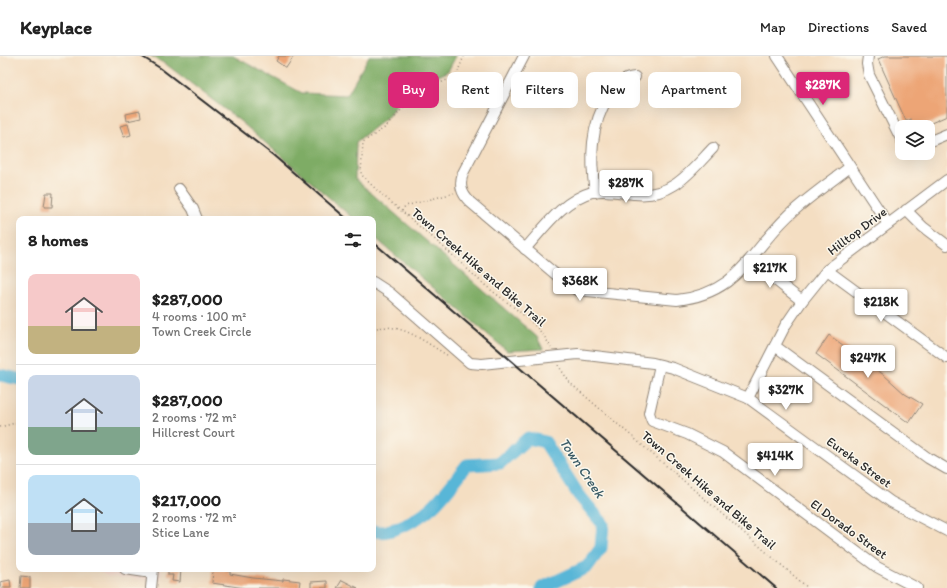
<!DOCTYPE html>
<html lang="en">
<head>
<meta charset="utf-8">
<style>
  body { margin:0; font-family:Itim,sans-serif; background:#f2f2f2; color:#222; height:100vh; display:flex; flex-direction:column; font-size:15px; white-space:nowrap }
  * { box-sizing:border-box; margin:0 }
  p { font-size:13px; color:#767676 }
  .icon { flex:none; width:22px; height:22px; fill:none; stroke:currentColor; stroke-width:2; stroke-linecap:round; stroke-linejoin:round }
  .map { position:relative; flex:1; overflow:hidden }
  .side { position:absolute; left:16px; top:160px; width:360px; height:356px; display:flex; flex-direction:column; background:#fff; border-radius:8px; box-shadow:0 4px 16px #0002 }
  .side>* { flex:none }
  .guide { position:absolute; left:388px; top:16px; width:380px; height:36px; display:flex; gap:8px }
  .buttons { position:absolute; left:895px; top:64px; display:grid; gap:8px }
  .buttons a { display:grid; place-items:center; width:40px; height:40px; border-radius:8px; background:#fff; box-shadow:0 4px 16px #0002; font-size:20px }
  .price { position:absolute; translate:-50% -34px; padding:0 9px; border-radius:4px; background:#fff; color:#222; font-size:13px; line-height:26px; filter:drop-shadow(0 1px 2px #0008) }
  .price::after { content:''; position:absolute; left:50%; top:24px; width:12px; height:9px; margin-left:-6px; background:inherit; clip-path:polygon(0 0,100% 0,50% 100%) }
  .price.selected { background:#db2777; color:#fff }
  ul { padding:0; list-style:none }
  li { display:flex; align-items:center; gap:12px; height:100px; padding:0 12px }
  li+li { border-top:1px solid #e0e0e0 }
  li span { display:grid; place-items:center; flex:none; width:112px; height:80px; border-radius:8px; color:#555 }
  li>.icon { margin-inline-start:auto }
  span .icon { width:48px; height:48px; fill:#fffc; stroke-width:1 }
  li b { font-size:17px }
  h2 { display:flex; justify-content:space-between; align-items:center; height:48px; padding:0 12px; font-size:17px }
  .chip { padding:0 14px; border-radius:8px; background:#fff; box-shadow:0 4px 16px #0002; font-size:14px; line-height:36px }
  .chip.selected { background:#db2777; color:#fff }
  header { display:flex; align-items:center; gap:24px; box-sizing:border-box; height:56px; padding:0 20px; background:#fff; border-bottom:1px solid #e0e0e0 }
  header strong { font-size:19px }
  nav { display:flex; gap:22px; margin-inline-start:auto; font-size:14px }
  .map>svg:first-child { display:block }
  .built { fill:#f6d2c5 }
  .forest { fill:#7eac65; stroke:#546c48 }
  .lines { fill:none; stroke-linecap:round; stroke-linejoin:round }
  .river { stroke:#59b6d7; stroke-width:13 }
  .building { fill:#eda576 }
  .minor-casing { stroke:#908476; stroke-width:12 }
  .path { stroke:#908476; stroke-width:1.5; stroke-dasharray:1 3; stroke-linecap:butt }
  .minor { stroke:#fff; stroke-width:10 }
  .rail { stroke:#2b2b2b; stroke-width:2 }
  .labels { text-anchor:middle; dominant-baseline:central; stroke-width:3; stroke-linejoin:round; paint-order:stroke }
  .street-label { font-size:13px; fill:#2b2b2b; stroke:#fbf7ec }
  .water-label { font-size:14px; font-style:italic; fill:#3b5c67; stroke:#fbf7ec }
</style>
</head>
<body>
<header>
<strong>Keyplace</strong>
<nav><a>Map</a><a>Directions</a><a>Saved</a></nav>
</header>
<div class="map">
<svg width="947" height="532" viewBox="0 0 947 532">
  <rect width="100%" height="100%" fill="#fbf7ec"/>
  <filter id="ink" filterUnits="userSpaceOnUse"><feTurbulence type="fractalNoise" baseFrequency=".025" numOctaves="2"/><feDisplacementMap in="SourceGraphic" scale="8" xChannelSelector="R" yChannelSelector="G"/><feConvolveMatrix kernelMatrix="1 2 1 2 8 2 1 2 1" color-interpolation-filters="sRGB"/></filter>
  <filter id="wash" filterUnits="userSpaceOnUse"><feTurbulence type="fractalNoise" baseFrequency=".012" numOctaves="4" result="noise"/><feDisplacementMap in="SourceGraphic" scale="16" xChannelSelector="R" yChannelSelector="G"/><feGaussianBlur stdDeviation="0.9" result="paint"/><feColorMatrix in="noise" values="0 0 0 0 0 0 0 0 0 0 0 0 0 0 0 0 0 1.4 0 .05"/><feComposite in="paint" operator="in"/></filter>
  <g filter="url(#wash)">
    <rect width="100%" height="100%" fill="#f4dec2"/>
    <!-- built -->
    <path class="built" d="M96,513H162L160,525L107,520Z"/>
    <!-- forest -->
    <path class="forest" d="M151,0H233L302,37L347,39L369,0H456L448,15L406,35L387,61L356,86L355,123L537,281L543,293L507,295L373,180V163H354L240,65L167,9Z"/>
    <g class="lines">
      <!-- river -->
      <g class="river">
        <path d="M0,319L19,323"/>
        <path d="M373,475C383,477 388,475 397,472C432,459 445,437 467,409L500,407L528,382L545,386L578,438L603,468L601,492L587,511L542,532"/>
      </g>
    </g>
    <g id="blocks">
      <!-- building -->
      <g class="building">
        <path d="M279,0H294L286,12L276,5Z"/>
        <path d="M885,0H947V60L922,71H912L911,63L906,65L878,3Z"/>
        <path d="M140,55L141,62L127,65L126,58Z"/>
        <path d="M128,68L131,79L124,81L120,70Z"/>
        <path d="M46,137H53L52,151H44Z"/>
        <path d="M829,279L884,319L905,338L922,348L909,367L816,298Z"/>
        <path d="M168,513H181L180,526L172,525L173,519H168Z"/>
        <path d="M213,513L230,515V518L253,522L283,525V523L300,525L299,532H245L212,527Z"/>
        <path d="M21,520L30,521V532H20Z"/>
        <path d="M10,524L11,532H1L0,526Z"/>
        <path d="M342,524L358,532H337Z"/>
        <path d="M327,525V532H311V526Z"/>
      </g>
    </g>
  </g>
  <g filter="url(#ink)">
    <use href="#blocks" fill-opacity="0" stroke="#908476" stroke-width="1"/>
    <g class="lines">
      <!-- minor casing -->
      <g class="minor-casing">
        <g id="minor">
          <path d="M524,0L463,117C459,129 461,137 470,146L567,228L577,234L677,244C739,237 748,198 788,160C807,142 829,127 850,111"/>
          <path d="M777,0L888,168"/>
          <path d="M868,0L867,8L869,19L902,85"/>
          <path d="M928,86L947,78"/>
          <path d="M179,133L193,153L197,163"/>
          <path d="M595,136C590,103 590,69 609,40C616,30 622,22 635,21"/>
          <path d="M906,154L923,171L947,189"/>
          <path d="M525,193C544,172 563,144 592,136C606,133 622,137 635,138C672,142 690,116 713,92"/>
          <path d="M750,204L802,245"/>
          <path d="M827,214L947,302"/>
          <path d="M373,226L390,237L470,307L482,308L578,298L653,307L673,312L748,342L891,446L947,475"/>
          <path d="M775,290L928,402L947,413"/>
          <path d="M660,309L649,357L652,365L687,378L723,396L877,511L917,532"/>
          <path d="M748,342L785,270L802,245L827,214L947,124"/>
          <path d="M125,513L152,517"/>
          <path d="M151,532L153,513"/>
        </g>
      </g>
      <!-- path -->
      <g class="path">
        <path d="M464,0L456,20L415,38L386,71L363,86L361,118C379,138 400,153 420,171C443,189 464,211 486,230C508,248 539,266 551,292"/>
        <path d="M402,155L405,150L454,137"/>
        <path d="M373,273C401,265 424,286 447,299"/>
        <path d="M558,309L570,327L808,532"/>
        <path d="M0,371L19,366"/>
      </g>
      <!-- minor -->
      <use href="#minor" class="minor"/>
      <!-- rail -->
      <g class="rail">
        <path d="M141,0L160,12L273,99L347,163"/>
        <path d="M373,186L776,532"/>
      </g>
    </g>
  </g>
  <g class="labels">
    <!-- street labels -->
    <g class="street-label">
      <text transform="translate(857 175) rotate(-37)">Hilltop Drive</text>
      <text transform="translate(479 211) rotate(41)">Town Creek Hike and Bike Trail</text>
      <text transform="translate(859 406) rotate(36)">Eureka Street</text>
      <text transform="translate(709 434) rotate(41)">Town Creek Hike and Bike Trail</text>
      <text transform="translate(849 473) rotate(36)">El Dorado Street</text>
    </g>
    <!-- water labels -->
    <g class="water-label">
      <text transform="translate(582 412) rotate(56)">Town Creek</text>
    </g>
  </g>
</svg>
<div class="buttons">
<a><svg class="icon" aria-label="layers" viewBox="0 0 24 24"><path d="M12 4l9 5-9 5-9-5zM3 14l9 5 9-5"/></svg></a>
</div>
<b class="price selected" style="left:823px;top:50px">$287K</b>
<b class="price" style="left:626px;top:148px">$287K</b>
<b class="price" style="left:770px;top:233px">$217K</b>
<b class="price" style="left:580px;top:246px">$368K</b>
<b class="price" style="left:881px;top:267px">$218K</b>
<b class="price" style="left:868px;top:323px">$247K</b>
<b class="price" style="left:786px;top:355px">$327K</b>
<b class="price" style="left:775px;top:421px">$414K</b>
<div class="guide">
<a class="chip selected">Buy</a>
<a class="chip">Rent</a>
<a class="chip">Filters</a>
<a class="chip">New</a>
<a class="chip">Apartment</a>
</div>
<section class="side">
<h2>8 homes<svg class="icon" aria-label="filters" viewBox="0 0 24 24"><path d="M4 7h16M4 17h16"/><circle cx="9" cy="7" r="2"/><circle cx="15" cy="17" r="2"/></svg></h2>
<ul>
<li><span style="background:linear-gradient(#f6c9c9 65%,#c2b280 0)"><svg class="icon" aria-label="home" viewBox="0 0 24 24"><path d="M3 11l9-7 9 7M6 9v11h12V9"/></svg></span><div><b>$287,000</b><p>4 rooms · 100 m²</p><p>Town Creek Circle</p></div></li>
<li><span style="background:linear-gradient(#c9d6e8 65%,#7fa58c 0)"><svg class="icon" aria-label="home" viewBox="0 0 24 24"><path d="M3 11l9-7 9 7M6 9v11h12V9"/></svg></span><div><b>$287,000</b><p>2 rooms · 72 m²</p><p>Hillcrest Court</p></div></li>
<li><span style="background:linear-gradient(#bfe0f5 60%,#9aa5b1 0)"><svg class="icon" aria-label="home" viewBox="0 0 24 24"><path d="M3 11l9-7 9 7M6 9v11h12V9"/></svg></span><div><b>$217,000</b><p>2 rooms · 72 m²</p><p>Stice Lane</p></div></li>
</ul>
</section>
</div>
</body>
</html>
